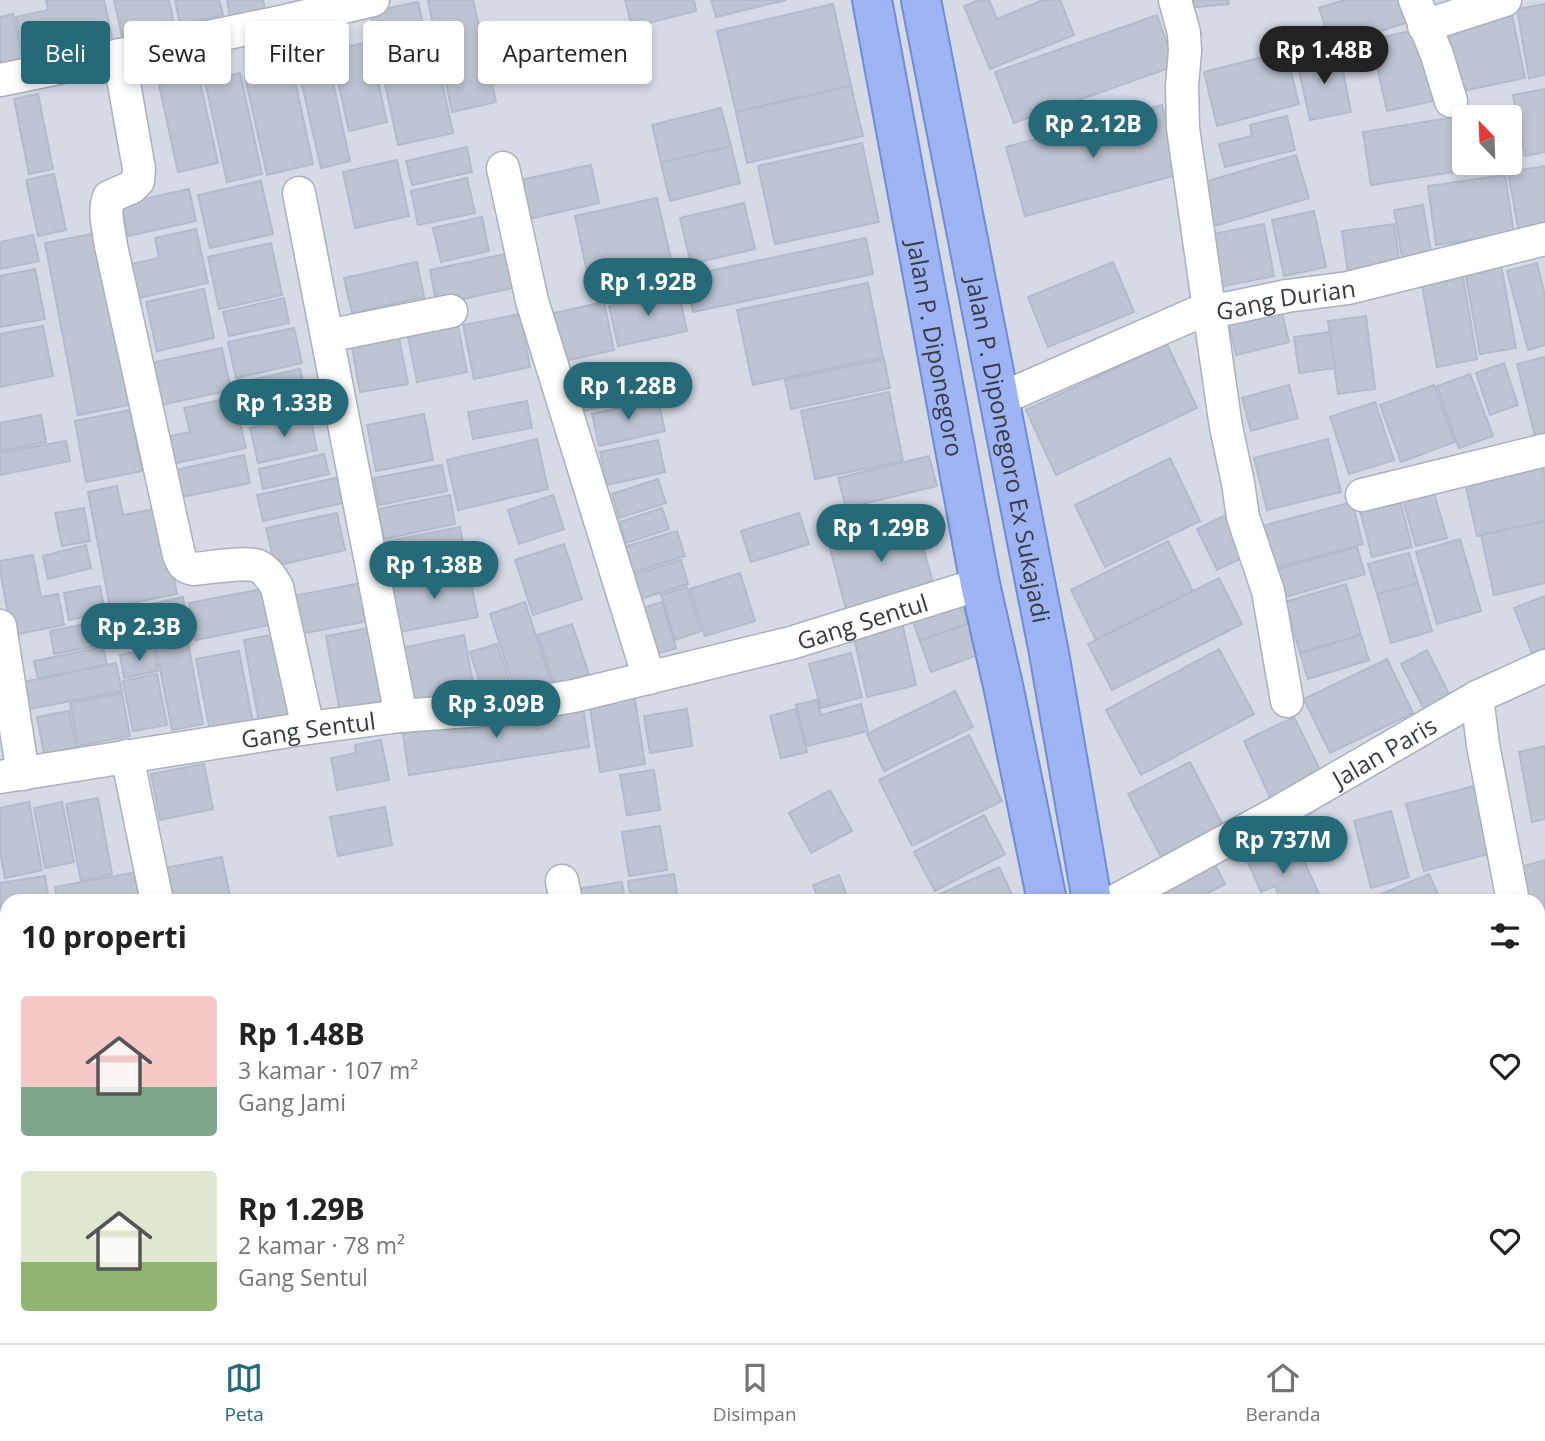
<!DOCTYPE html>
<html lang="id">
<head>
<meta charset="utf-8">
<style>
  body { margin:0; font-family:"Open Sans",sans-serif; background:#f2f2f2; color:#222; height:100vh; display:flex; flex-direction:column; font-size:26px; white-space:nowrap }
  * { box-sizing:border-box; margin:0 }
  p { font-size:23px; color:#767676 }
  .icon { flex:none; width:38px; height:38px; fill:none; stroke:currentColor; stroke-width:2; stroke-linecap:round; stroke-linejoin:round }
  .map { position:relative; flex:1; overflow:hidden }
  .details { position:absolute; left:0px; top:894px; width:1545px; height:450px; display:flex; flex-direction:column; background:#fff; border-radius:21px 21px 0 0; box-shadow:0 4px 10px #0003 }
  .details>* { flex:none }
  .guide { position:absolute; left:21px; top:21px; width:700px; height:63px; display:flex; gap:14px }
  .needle { width:46px; rotate:337deg }
  .buttons { position:absolute; left:1452px; top:105px; display:grid; gap:14px }
  .buttons a { display:grid; place-items:center; width:70px; height:70px; border-radius:7px; background:#fff; box-shadow:0 4px 10px #0003; font-size:35px }
  .price { position:absolute; translate:-50% -60px; padding:0 16px; border-radius:24px; background:#266a79; color:#fff; font-size:23px; line-height:46px; filter:drop-shadow(0 2px 4px #0008) }
  .price::after { content:''; position:absolute; left:50%; top:42px; width:21px; height:16px; margin-left:-10px; background:inherit; clip-path:polygon(0 0,100% 0,50% 100%) }
  .price.active { background:#222; color:#fff }
  ul { padding:0; list-style:none }
  li { display:flex; align-items:center; gap:21px; height:175px; padding:0 21px }
  li span { display:grid; place-items:center; flex:none; width:196px; height:140px; border-radius:7px; color:#555 }
  li>.icon { margin-inline-start:auto }
  span .icon { width:84px; height:84px; fill:#fffc; stroke-width:1 }
  li b { font-size:30px }
  h2 { display:flex; justify-content:space-between; align-items:center; height:84px; padding:0 21px; font-size:30px }
  .pill { padding:0 24px; border-radius:7px; background:#fff; box-shadow:0 4px 10px #0003; font-size:24px; line-height:63px }
  .pill.active { background:#266a79; color:#fff }
  .dock { display:flex; justify-content:space-around; align-items:center; height:98px; border-top:2px solid #e0e0e0; background:#fff; font-size:19px; color:#767676 }
  .dock a { display:grid; justify-items:center; gap:4px }
  .dock .active { color:#266a79 }
  .map>svg:first-child { display:block }
  .residential { fill:#d5dae5; fill-rule:evenodd }
  .lines { fill:none; stroke-linecap:round; stroke-linejoin:round }
  .river { stroke:#e8c5a9; stroke-width:52 }
  .building { fill:#bdc5d2; stroke:#b1bbcc; stroke-width:2 }
  .minor-casing { stroke:#aab0bc; stroke-width:35 }
  .major-casing { stroke:#6f8cd7; stroke-width:42 }
  .minor { stroke:#fff; stroke-width:32 }
  .major { stroke:#9eb4f4; stroke-width:38 }
  .labels { text-anchor:middle; dominant-baseline:central; stroke-width:5; stroke-linejoin:round; paint-order:stroke }
  .street-label { font-size:24px; fill:#373b44; stroke:#fff }
</style>
</head>
<body>
<div class="map">
<svg width="1545" height="1343" viewBox="0 0 1545 1343">
  <rect width="100%" height="100%" fill="#e7eaf1"/>
  <!-- residential -->
  <path class="residential" d="M0,0H1545V1343H0ZM1465,117H1510V163H1465ZM7,901H1538V1337H7Z"/>
  <g class="lines">
    <!-- river -->
    <g class="river">
      <path d="M0,1310L7,1307"/>
      <path d="M1309,1337L1311,1343"/>
    </g>
  </g>
  <!-- building -->
  <g class="building">
    <path d="M46,0H104L112,37L24,56L16,17L48,10Z"/>
    <path d="M114,0H169L174,24L122,36Z"/>
    <path d="M175,0H219L223,15L180,24Z"/>
    <path d="M227,0H263L265,9L230,17Z"/>
    <path d="M433,0H473L496,102L452,112L428,1Z"/>
    <path d="M625,0H694L696,11L632,27Z"/>
    <path d="M711,0H786L716,17Z"/>
    <path d="M980,0H989L997,19L1043,0H1060L1074,35L990,69L964,6Z"/>
    <path d="M1185,0H1228L1229,4L1186,8Z"/>
    <path d="M1344,0H1407L1414,20L1332,47L1319,8Z"/>
    <path d="M418,2L426,37L378,47L370,12Z"/>
    <path d="M833,4L851,86L736,112L717,31Z"/>
    <path d="M1545,4V75L1529,78L1517,9Z"/>
    <path d="M1511,10L1525,78L1453,93L1440,25Z"/>
    <path d="M13,14L23,60L0,65V17Z"/>
    <path d="M1157,15L1175,66L1014,123L995,72Z"/>
    <path d="M1418,29L1433,101L1387,111L1371,40Z"/>
    <path d="M369,42L387,122L349,131L331,50Z"/>
    <path d="M1286,51L1299,104L1217,126L1204,72Z"/>
    <path d="M1339,52L1351,112L1310,120L1297,62Z"/>
    <path d="M292,67L313,164L267,175L245,77Z"/>
    <path d="M439,68L453,133L398,145L384,79Z"/>
    <path d="M330,69L350,161L321,168L300,76Z"/>
    <path d="M240,73L262,174L227,182L205,81Z"/>
    <path d="M199,77L218,163L178,172L159,85Z"/>
    <path d="M851,86L863,136L747,163L736,112Z"/>
    <path d="M1545,89V152L1525,156L1513,95Z"/>
    <path d="M38,94L53,169L29,174L14,99Z"/>
    <path d="M1162,105L1180,174L1025,216L1006,147Z"/>
    <path d="M721,108L731,146L661,163L652,125Z"/>
    <path d="M1510,108L1518,161L1510,163V117H1465V163H1509L1371,185L1363,132Z"/>
    <path d="M1287,116L1295,150L1225,167L1219,144L1252,136L1250,125Z"/>
    <path d="M862,143L879,222L775,244L758,166Z"/>
    <path d="M731,146L740,183L670,201L661,163Z"/>
    <path d="M467,147L472,172L412,185L406,161Z"/>
    <path d="M1296,155L1309,198L1214,226L1201,183Z"/>
    <path d="M397,160L409,216L355,228L343,172Z"/>
    <path d="M591,165L599,203L529,219L520,180Z"/>
    <path d="M1545,166V229L1519,233L1508,172Z"/>
    <path d="M54,174L66,230L38,236L26,180Z"/>
    <path d="M1505,175L1514,234L1436,245L1428,186Z"/>
    <path d="M467,178L475,213L418,225L411,191Z"/>
    <path d="M261,181L273,234L210,248L198,195Z"/>
    <path d="M189,189L196,221L128,236L121,204Z"/>
    <path d="M657,198L674,272L591,290L575,216Z"/>
    <path d="M744,203L755,249L691,264L680,218Z"/>
    <path d="M1423,205L1431,253L1402,257L1394,210Z"/>
    <path d="M1314,211L1326,267L1284,276L1272,220Z"/>
    <path d="M482,217L489,251L441,262L433,228Z"/>
    <path d="M1264,224L1274,276L1219,287L1208,235Z"/>
    <path d="M1394,224L1400,265L1348,273L1342,231Z"/>
    <path d="M196,229L208,283L134,299L127,265L159,258L155,238Z"/>
    <path d="M97,233L129,405L78,415L45,243Z"/>
    <path d="M33,235L39,261L0,269V242Z"/>
    <path d="M866,238L873,274L693,312L685,276Z"/>
    <path d="M271,243L282,295L219,309L208,257Z"/>
    <path d="M510,253L517,287L437,305L430,270Z"/>
    <path d="M417,262L424,297L352,313L344,278Z"/>
    <path d="M1113,262L1134,312L1048,347L1028,297Z"/>
    <path d="M1537,263L1545,295V345L1528,350L1507,271Z"/>
    <path d="M1501,265L1516,348L1480,354L1465,272Z"/>
    <path d="M35,269L45,319L0,327V276Z"/>
    <path d="M1462,272L1477,359L1437,367L1421,280Z"/>
    <path d="M868,283L883,357L753,385L737,310Z"/>
    <path d="M204,289L214,338L157,351L146,302Z"/>
    <path d="M678,290L687,331L618,346L609,306Z"/>
    <path d="M284,298L289,323L229,336L223,312Z"/>
    <path d="M604,302L614,350L560,362L550,314Z"/>
    <path d="M1281,308L1289,342L1236,355L1228,322Z"/>
    <path d="M520,314L530,367L474,379L463,325Z"/>
    <path d="M1366,316L1375,389L1338,394L1328,321Z"/>
    <path d="M43,326L53,376L0,387V334Z"/>
    <path d="M458,326L467,372L417,382L408,336Z"/>
    <path d="M294,328L302,363L236,378L228,342Z"/>
    <path d="M1330,332L1335,368L1299,373L1294,337Z"/>
    <path d="M399,338L408,384L360,392L352,347Z"/>
    <path d="M1167,344L1197,408L1056,475L1026,410Z"/>
    <path d="M222,348L231,390L160,405L151,363Z"/>
    <path d="M1545,357V434L1535,436L1517,364Z"/>
    <path d="M884,359L890,388L791,409L785,380Z"/>
    <path d="M1504,363L1518,405L1490,415L1476,373Z"/>
    <path d="M628,364L636,399L583,411L576,375Z"/>
    <path d="M300,369L309,410L247,424L238,383Z"/>
    <path d="M1470,374L1493,436L1459,448L1437,386Z"/>
    <path d="M1289,385L1298,418L1251,431L1242,398Z"/>
    <path d="M1434,385L1455,442L1401,462L1380,405Z"/>
    <path d="M889,392L903,461L815,479L801,411Z"/>
    <path d="M234,397L246,448L172,464L166,437L190,432L184,408Z"/>
    <path d="M658,399L665,431L599,446L592,414Z"/>
    <path d="M527,401L532,428L473,439L468,412Z"/>
    <path d="M1375,402L1394,460L1349,474L1330,417Z"/>
    <path d="M130,410L142,471L86,482L75,421Z"/>
    <path d="M424,414L433,460L376,471L367,425Z"/>
    <path d="M41,415L46,442L0,451V423Z"/>
    <path d="M310,415L317,450L258,463L250,428Z"/>
    <path d="M537,439L548,489L458,510L447,460Z"/>
    <path d="M1328,439L1341,492L1267,510L1254,458Z"/>
    <path d="M658,440L665,472L607,485L600,452Z"/>
    <path d="M66,441L70,461L0,475V453Z"/>
    <path d="M324,454L329,474L263,489L259,469Z"/>
    <path d="M244,455L250,483L177,498L171,471Z"/>
    <path d="M929,456L937,486L846,508L838,478Z"/>
    <path d="M1170,458L1200,521L1105,567L1075,505Z"/>
    <path d="M1542,461L1545,476V521L1477,536L1464,478Z"/>
    <path d="M442,465L447,491L379,505L374,478Z"/>
    <path d="M341,477L347,502L263,521L257,495Z"/>
    <path d="M658,479L666,503L619,518L612,494Z"/>
    <path d="M117,486L123,515L160,508L177,594L110,607L88,492Z"/>
    <path d="M1432,486L1447,538L1416,546L1401,494Z"/>
    <path d="M450,495L455,524L384,539L378,509Z"/>
    <path d="M553,495L564,529L519,544L508,510Z"/>
    <path d="M1399,497L1412,547L1372,557L1359,507Z"/>
    <path d="M1352,502L1363,544L1274,568L1262,526Z"/>
    <path d="M84,508L90,541L62,546L55,513Z"/>
    <path d="M662,508L669,529L626,543L620,522Z"/>
    <path d="M913,510L936,594L848,617L826,533Z"/>
    <path d="M337,513L345,550L275,566L266,528Z"/>
    <path d="M799,513L809,544L751,562L741,531Z"/>
    <path d="M1230,513L1250,554L1217,570L1197,529Z"/>
    <path d="M1545,521V583L1494,595L1481,535Z"/>
    <path d="M460,527L467,565L391,580L384,542Z"/>
    <path d="M677,531L685,556L632,573L624,547Z"/>
    <path d="M1460,539L1481,611L1437,624L1416,552Z"/>
    <path d="M1168,541L1193,591L1096,640L1071,590Z"/>
    <path d="M564,544L582,599L533,615L515,560Z"/>
    <path d="M86,545L91,568L48,579L43,556Z"/>
    <path d="M1357,547L1365,574L1282,598L1275,570Z"/>
    <path d="M1409,553L1418,583L1377,594L1368,564Z"/>
    <path d="M33,555L41,597L58,594L64,625L12,635L0,570V561Z"/>
    <path d="M681,560L688,584L637,600L630,576Z"/>
    <path d="M468,570L478,617L399,632L391,585Z"/>
    <path d="M740,573L755,621L705,636L690,589Z"/>
    <path d="M1219,578L1242,624L1112,690L1088,644Z"/>
    <path d="M361,583L368,621L295,635L288,597Z"/>
    <path d="M1418,583L1432,631L1391,643L1377,594Z"/>
    <path d="M1346,584L1361,635L1300,653L1285,602Z"/>
    <path d="M100,586L105,613L69,620L64,593Z"/>
    <path d="M687,587L701,631L675,640L661,595Z"/>
    <path d="M262,589L269,625L196,640L189,603Z"/>
    <path d="M959,595L969,623L920,641L910,613Z"/>
    <path d="M1545,596V648L1532,653L1514,608Z"/>
    <path d="M183,597L189,629L148,637L142,606Z"/>
    <path d="M525,602L553,688L518,700L490,614Z"/>
    <path d="M662,602L676,648L650,656L635,610Z"/>
    <path d="M102,621L106,644L54,654L50,631Z"/>
    <path d="M902,622L916,685L867,697L853,633Z"/>
    <path d="M969,623L981,654L931,672L920,641Z"/>
    <path d="M572,624L589,674L554,685L538,635Z"/>
    <path d="M375,627L391,707L341,717L326,636Z"/>
    <path d="M282,633L297,715L259,722L244,640Z"/>
    <path d="M464,635L475,693L413,705L402,648Z"/>
    <path d="M1361,635L1369,660L1308,679L1300,653Z"/>
    <path d="M187,637L203,724L172,730L155,643Z"/>
    <path d="M497,644L514,696L487,705L470,652Z"/>
    <path d="M103,647L107,665L38,679L34,661Z"/>
    <path d="M154,648L158,671L124,678L120,655Z"/>
    <path d="M1219,649L1254,714L1141,775L1106,710Z"/>
    <path d="M1427,650L1453,702L1427,715L1401,664Z"/>
    <path d="M239,651L253,723L210,731L196,659Z"/>
    <path d="M851,653L862,697L821,708L809,664Z"/>
    <path d="M1387,659L1413,713L1330,753L1304,699Z"/>
    <path d="M116,663L122,691L19,711L14,684Z"/>
    <path d="M157,674L167,725L133,731L123,681Z"/>
    <path d="M955,691L973,727L884,771L867,734Z"/>
    <path d="M122,693L130,736L78,746L70,703Z"/>
    <path d="M634,694L645,764L600,772L589,702Z"/>
    <path d="M817,700L821,715L861,704L868,731L807,746L796,705Z"/>
    <path d="M583,706L589,747L409,775L403,734Z"/>
    <path d="M687,709L692,746L650,753L644,716Z"/>
    <path d="M796,709L807,752L781,758L770,716Z"/>
    <path d="M69,711L76,747L44,754L37,717Z"/>
    <path d="M1294,717L1321,772L1270,797L1244,741Z"/>
    <path d="M969,735L1002,801L912,846L879,780Z"/>
    <path d="M381,740L389,780L337,790L331,758L356,753L355,745Z"/>
    <path d="M1545,746V819L1532,822L1519,752Z"/>
    <path d="M1190,762L1226,831L1164,863L1128,794Z"/>
    <path d="M204,764L213,809L160,820L151,774Z"/>
    <path d="M654,770L660,810L627,815L620,775Z"/>
    <path d="M1474,786L1492,853L1424,871L1406,804Z"/>
    <path d="M830,790L852,831L811,853L789,813Z"/>
    <path d="M98,798L112,874L81,881L66,804Z"/>
    <path d="M29,802L42,870L5,878L0,852V808Z"/>
    <path d="M62,802L74,862L45,868L34,808Z"/>
    <path d="M385,807L392,845L338,856L330,817Z"/>
    <path d="M1391,811L1409,877L1371,888L1354,821Z"/>
    <path d="M984,815L1005,854L935,891L914,852Z"/>
    <path d="M660,826L667,870L629,876L622,832Z"/>
    <path d="M1276,845L1284,863L1302,856L1322,901H1281L1275,886L1261,892L1246,858Z"/>
    <path d="M222,857L230,897L210,901H171L165,868Z"/>
    <path d="M1212,859L1225,884L1193,901H1144Z"/>
    <path d="M1545,860V908L1538,910V901H1526L1517,868Z"/>
    <path d="M999,867L1015,901H925Z"/>
    <path d="M137,872L143,901H57L55,887Z"/>
    <path d="M674,874L678,901H631L628,881Z"/>
    <path d="M1429,874L1441,901H1365Z"/>
    <path d="M839,875L849,901H819L813,885Z"/>
    <path d="M45,876L49,901H7V925L0,926V883Z"/>
    <path d="M622,882L625,901H578L577,889Z"/>
    <path d="M1545,916V959L1539,960L1538,917Z"/>
    <path d="M7,925V963L0,964V926Z"/>
    <path d="M7,967V1008L0,1010V968Z"/>
    <path d="M7,1014V1063H6L0,1015Z"/>
    <path d="M748,1337H817L815,1343H746Z"/>
    <path d="M902,1337H963L961,1343H922Z"/>
    <path d="M1052,1337H1090L1076,1343H1055Z"/>
    <path d="M1188,1337H1202L1215,1343H1186Z"/>
    <path d="M1247,1337H1293L1299,1343H1242Z"/>
    <path d="M1419,1337H1479L1480,1343H1397V1340Z"/>
  </g>
  <g class="lines">
    <!-- minor casing -->
    <g class="minor-casing">
      <g id="minor">
        <path d="M1175,0L1184,33L1185,51L1182,86L1183,128L1226,427L1238,483L1243,517L1268,591L1287,701"/>
        <path d="M1415,0L1437,55L1451,101"/>
        <path d="M1424,26L1505,0"/>
        <path d="M119,55L139,169L138,181L132,187L109,197C103,212 109,230 111,246L179,555C182,564 185,568 194,569C209,568 245,561 258,566C267,570 272,579 277,587L308,728"/>
        <path d="M0,80L281,22L373,0"/>
        <path d="M503,168L532,301L649,678"/>
        <path d="M299,193L401,716"/>
        <path d="M327,336L451,311"/>
        <path id="s1" d="M998,400L1208,308L1225,309L1287,296L1348,288L1545,239"/>
        <path d="M1362,495L1545,450"/>
        <path d="M0,626L23,774"/>
        <path d="M1477,697L1483,745L1513,901"/>
        <path d="M127,756L157,901"/>
        <path id="s2" d="M0,777L308,728L401,716L495,709L574,696L791,643L980,584"/>
        <path d="M562,881L566,901"/>
        <path id="s3" d="M1115,901L1277,813L1477,697L1545,666"/>
        <path d="M1538,1055L1541,1081L1538,1134"/>
        <path d="M0,1108L7,1144"/>
        <path d="M1538,1207L1545,1239"/>
        <path d="M0,1223L7,1220"/>
        <path d="M431,1343L433,1337"/>
        <path d="M835,1343L837,1337"/>
      </g>
    </g>
    <!-- major casing -->
    <g class="major-casing">
      <g id="major">
        <path id="s4" d="M872,0L980,584L1004,690L1047,901"/>
        <path id="s5" d="M921,0L1049,653L1092,901"/>
        <path d="M1135,1343V1337"/>
      </g>
    </g>
    <!-- minor -->
    <use href="#minor" class="minor"/>
    <!-- major -->
    <use href="#major" class="major"/>
  </g>
  <g class="labels">
    <!-- street labels -->
    <g class="street-label">
      <text stroke="none"><textPath href="#s1" startOffset="308">Gang Durian</textPath></text>
      <text stroke="none"><textPath href="#s4" startOffset="354">Jalan P. Diponegoro</textPath></text>
      <text stroke="none"><textPath href="#s5" startOffset="458">Jalan P. Diponegoro Ex Sukajadi</textPath></text>
      <text stroke="none"><textPath href="#s2" startOffset="878">Gang Sentul</textPath></text>
      <text stroke="none"><textPath href="#s2" startOffset="312">Gang Sentul</textPath></text>
      <text stroke="none"><textPath href="#s3" startOffset="308">Jalan Paris</textPath></text>
    </g>
  </g>
</svg>
<div class="buttons">
<a><svg class="needle" viewBox="-14 -14 28 28"><path d="M0-13l5 13h-10z" fill="#e53935"/><path d="M0 13l5-13h-10z" fill="#767676"/></svg></a>
</div>
<b class="price active" style="left:1324px;top:86px">Rp 1.48B</b>
<b class="price" style="left:1093px;top:160px">Rp 2.12B</b>
<b class="price" style="left:648px;top:318px">Rp 1.92B</b>
<b class="price" style="left:628px;top:422px">Rp 1.28B</b>
<b class="price" style="left:284px;top:439px">Rp 1.33B</b>
<b class="price" style="left:881px;top:564px">Rp 1.29B</b>
<b class="price" style="left:434px;top:601px">Rp 1.38B</b>
<b class="price" style="left:139px;top:663px">Rp 2.3B</b>
<b class="price" style="left:496px;top:740px">Rp 3.09B</b>
<b class="price" style="left:1283px;top:876px">Rp 737M</b>
<div class="guide">
<a class="pill active">Beli</a>
<a class="pill">Sewa</a>
<a class="pill">Filter</a>
<a class="pill">Baru</a>
<a class="pill">Apartemen</a>
</div>
<section class="details">
<h2>10 properti<svg class="icon" aria-label="filters" viewBox="0 0 24 24"><path d="M4 7h16M4 17h16"/><circle cx="9" cy="7" r="2"/><circle cx="15" cy="17" r="2"/></svg></h2>
<ul>
<li><span style="background:linear-gradient(#f6c9c9 65%,#7fa58c 0)"><svg class="icon" aria-label="home" viewBox="0 0 24 24"><path d="M3 11l9-7 9 7M6 9v11h12V9"/></svg></span><div><b>Rp 1.48B</b><p>3 kamar · 107 m²</p><p>Gang Jami</p></div><svg class="icon" aria-label="heart" viewBox="0 0 24 24"><path d="M12 20l-8-8c-3-5 5-10 8-4 3-6 11-1 8 4z"/></svg></li>
<li><span style="background:linear-gradient(#dfe7d0 65%,#8fb573 0)"><svg class="icon" aria-label="home" viewBox="0 0 24 24"><path d="M3 11l9-7 9 7M6 9v11h12V9"/></svg></span><div><b>Rp 1.29B</b><p>2 kamar · 78 m²</p><p>Gang Sentul</p></div><svg class="icon" aria-label="heart" viewBox="0 0 24 24"><path d="M12 20l-8-8c-3-5 5-10 8-4 3-6 11-1 8 4z"/></svg></li>
</ul>
</section>
</div>
<nav class="dock">
<a class="active"><svg class="icon" aria-label="map" viewBox="0 0 24 24"><path d="M3 6l6-2 6 2 6-2v14l-6 2-6-2-6 2zM9 4v14M15 6v14"/></svg>Peta</a>
<a><svg class="icon" aria-label="saved" viewBox="0 0 24 24"><path d="M7 4h10v16l-5-4-5 4z"/></svg>Disimpan</a>
<a><svg class="icon" aria-label="home" viewBox="0 0 24 24"><path d="M3 11l9-7 9 7M6 9v11h12V9"/></svg>Beranda</a>
</nav>
</body>
</html>
